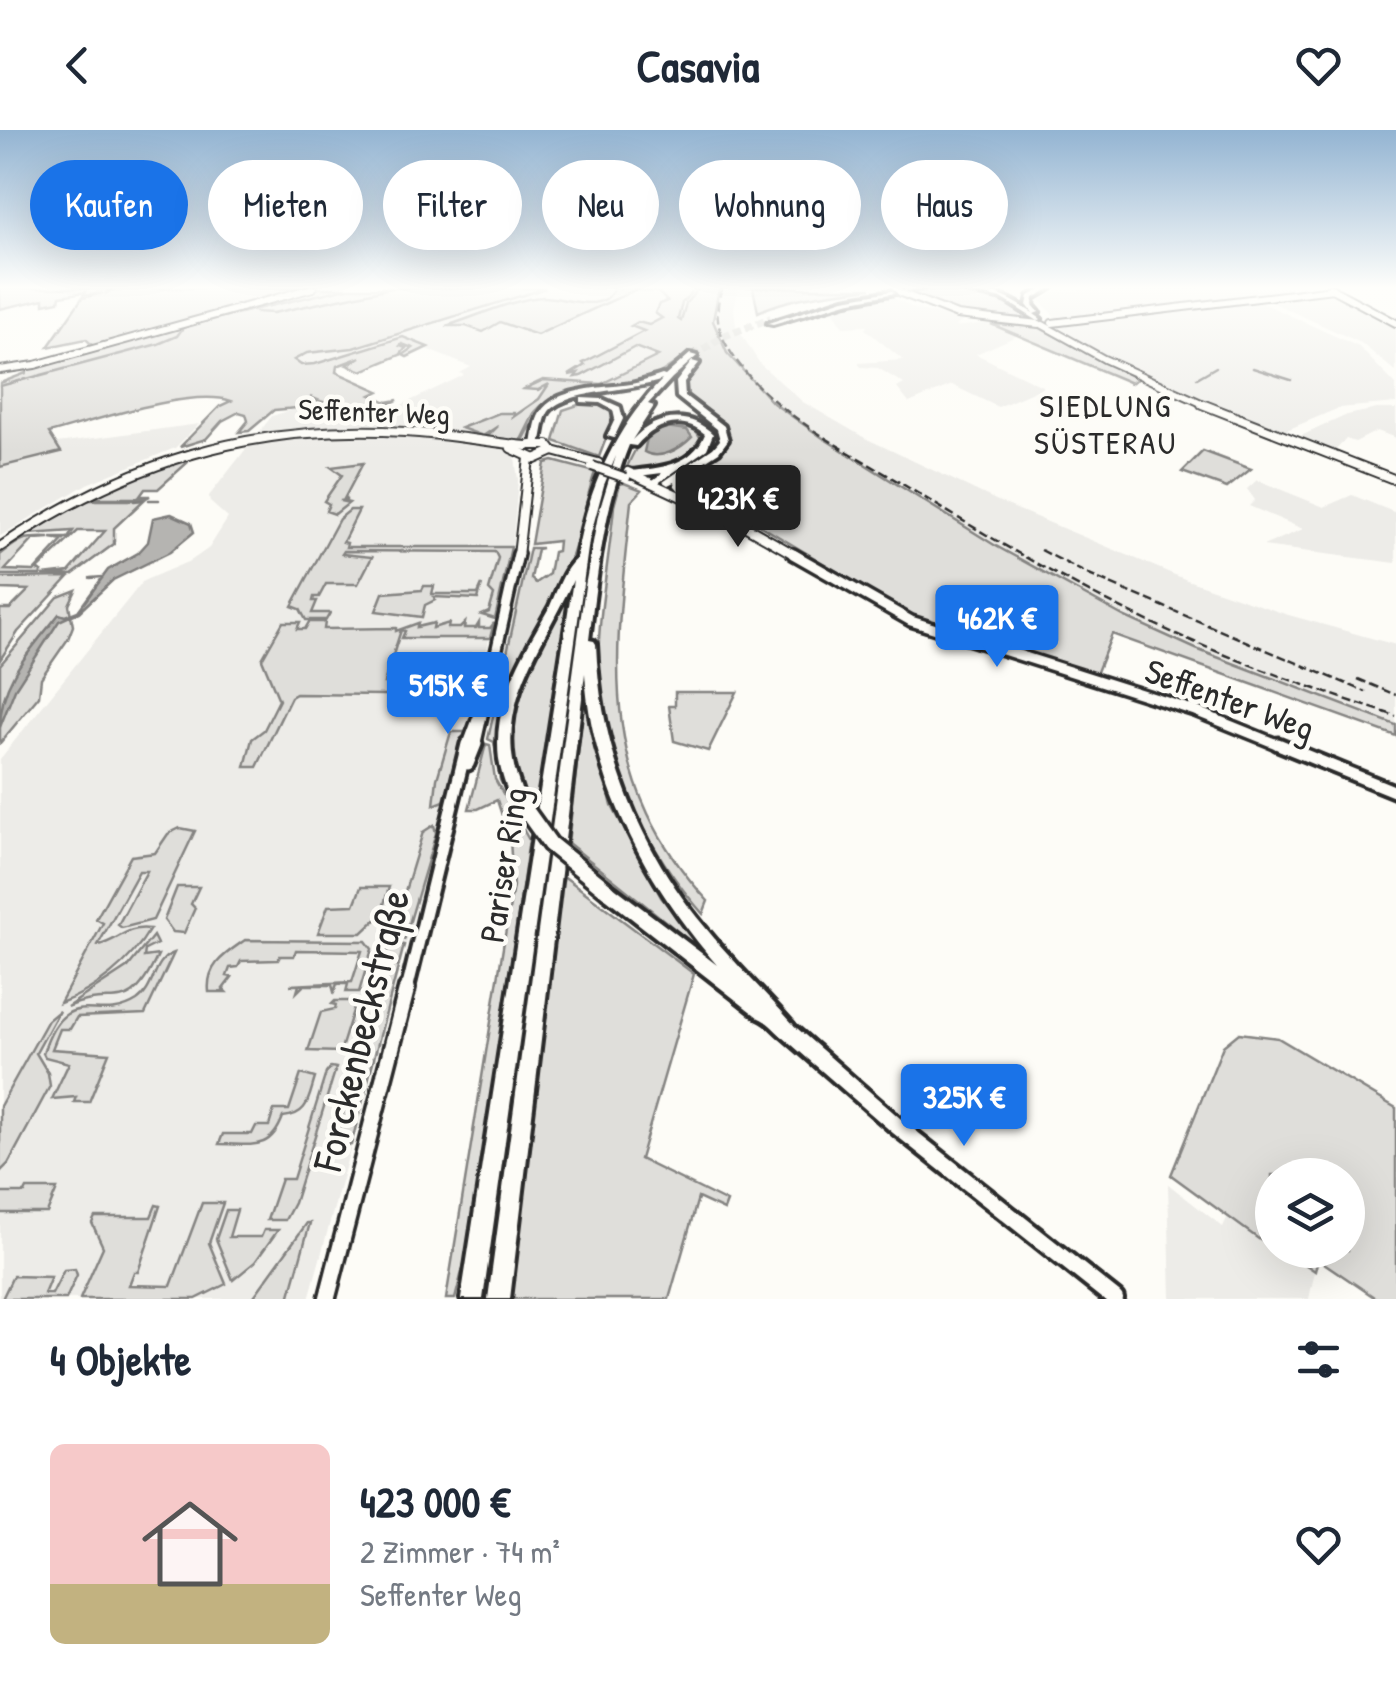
<!DOCTYPE html>
<html lang="de">
<head>
<meta charset="utf-8">
<style>
  body { margin:0; font-family:"Patrick Hand",sans-serif; background:#f6f6f7; color:#1f2937; height:100vh; display:flex; flex-direction:column; font-size:38px; white-space:nowrap }
  * { box-sizing:border-box; margin:0 }
  p { font-size:32px; color:#747a83 }
  .icon { flex:none; width:55px; height:55px; fill:none; stroke:currentColor; stroke-width:2; stroke-linecap:round; stroke-linejoin:round }
  .map { position:relative; height:1169px; overflow:hidden }
  .side { display:flex; flex-direction:column; background:#fff; flex:1 }
  .side>* { flex:none }
  .guide { position:absolute; left:30px; top:30px; width:1338px; height:90px; display:flex; gap:20px }
  .fabs { position:absolute; left:1255px; top:1028px; display:grid; gap:20px }
  .fabs a { display:grid; place-items:center; width:110px; height:110px; border-radius:50%; background:#fff; box-shadow:0 10px 40px #0002; font-size:50px }
  .price { position:absolute; translate:-50% -85px; padding:0 22px; border-radius:10px; background:#1a73e8; color:#fff; font-size:32px; line-height:65px; filter:drop-shadow(0 2px 5px #0008) }
  .price::after { content:''; position:absolute; left:50%; top:60px; width:30px; height:22px; margin-left:-15px; background:inherit; clip-path:polygon(0 0,100% 0,50% 100%) }
  .price.current { background:#222; color:#fff }
  ul { padding:0; list-style:none }
  li { display:flex; align-items:center; gap:30px; height:250px; padding:0 50px }
  li span { display:grid; place-items:center; flex:none; width:280px; height:200px; border-radius:15px; color:#555 }
  li>.icon { margin-inline-start:auto }
  span .icon { width:120px; height:120px; fill:#fffc; stroke-width:1 }
  li b { font-size:42px }
  h2 { display:flex; justify-content:space-between; align-items:center; height:120px; padding:0 50px; font-size:42px }
  .chip { padding:0 35px; border-radius:45px; background:#fff; box-shadow:0 10px 40px #0002; font-size:35px; line-height:90px }
  .chip.current { background:#1a73e8; color:#fff }
  header { display:flex; justify-content:space-between; align-items:center; height:130px; padding:0 50px; background:#fff; font-size:45px; font-weight:700 }
  .map>svg:first-child { display:block }
  .built { fill:#edece8 }
  .green { fill:#dfdeda; stroke:#858482; stroke-width:2.5 }
  .water { fill:#b5b4b1; stroke:#7e7d7b; stroke-width:2.5 }
  .lines { fill:none; stroke-linecap:round; stroke-linejoin:round }
  .stream { stroke:#7e7d7b; stroke-width:2.5 }
  .trunk-tunnel { stroke:#d3d2ce; stroke-width:8; stroke-dasharray:8 4; stroke-linecap:butt }
  .tertiary-far4-casing { stroke:#2b2b2b; stroke-width:10 }
  .tertiary-far3-casing { stroke:#2b2b2b; stroke-width:12 }
  .tertiary-far2-casing { stroke:#2b2b2b; stroke-width:16 }
  .tertiary-far1-casing { stroke:#2b2b2b; stroke-width:19 }
  .tertiary-casing { stroke:#2b2b2b; stroke-width:22 }
  .secondary-far1-casing { stroke:#2b2b2b; stroke-width:10 }
  .secondary-casing { stroke:#2b2b2b; stroke-width:24 }
  .trunk-casing { stroke:#2b2b2b; stroke-width:8 }
  .tertiary-far4 { stroke:#fdfcf7; stroke-width:6 }
  .tertiary-far3 { stroke:#fdfcf7; stroke-width:8 }
  .tertiary-far2 { stroke:#fdfcf7; stroke-width:9 }
  .tertiary-far1 { stroke:#fdfcf7; stroke-width:11 }
  .tertiary { stroke:#fdfcf7; stroke-width:15 }
  .secondary-far1 { stroke:#fdfcf7; stroke-width:6 }
  .secondary { stroke:#fdfcf7; stroke-width:16 }
  .trunk { fill:#fdfcf7; fill-rule:evenodd }
  .rail { stroke:#2b2b2b; stroke-width:2.5; stroke-dasharray:9 4; stroke-linecap:butt }
  .tertiary-bridge-far1-casing { stroke:#2b2b2b; stroke-width:10; stroke-linecap:butt }
  .tertiary-bridge-casing { stroke:#2b2b2b; stroke-width:12; stroke-linecap:butt }
  .trunk-bridge-casing { stroke:#2b2b2b; stroke-width:22; stroke-linecap:butt }
  .tertiary-bridge-far1 { stroke:#fdfcf7; stroke-width:6 }
  .tertiary-bridge { stroke:#fdfcf7; stroke-width:8 }
  .trunk-bridge { stroke:#fdfcf7; stroke-width:15 }
  .labels { text-anchor:middle; dominant-baseline:central; stroke-width:9; stroke-linejoin:round; paint-order:stroke }
  .far-street-label { font-size:30px; fill:#2b2b2b; stroke:#fdfcf7 }
  .far-neighbourhood-label { font-size:32px; letter-spacing:2.5px; fill:#2b2b2b; stroke:#fdfcf7 }
  .street-label { font-size:35px; fill:#2b2b2b; stroke:#fdfcf7 }
  .near-street-label { font-size:42px; fill:#2b2b2b; stroke:#fdfcf7 }
</style>
</head>
<body>
<header><svg class="icon" aria-label="back" viewBox="0 0 24 24"><path d="M15 5l-7 7 7 7"/></svg>Casavia<svg class="icon" aria-label="heart" viewBox="0 0 24 24"><path d="M12 20l-8-8c-3-5 5-10 8-4 3-6 11-1 8 4z"/></svg></header>
<div class="map">
<svg width="1396" height="1169" viewBox="0 0 1396 1169">
  <rect width="100%" height="100%" fill="#fdfcf7"/>
  <filter id="ink" filterUnits="userSpaceOnUse"><feTurbulence type="fractalNoise" baseFrequency=".01" numOctaves="2"/><feDisplacementMap in="SourceGraphic" scale="20" xChannelSelector="R" yChannelSelector="G"/><feConvolveMatrix kernelMatrix="1 2 1 2 8 2 1 2 1" color-interpolation-filters="sRGB"/></filter>
  <g filter="url(#ink)">
    <!-- built -->
    <g class="built">
      <path d="M527,158H667L682,173L681,199L644,245L528,276L513,311L518,350L513,410L486,523L309,1169H0V629L143,451L192,430L209,418L228,388L210,372L209,366L272,286L291,280L389,281L464,245L460,243L471,237L403,210L303,242L279,233L284,228Z"/>
      <path d="M719,158H739L734,178L736,196L760,234L803,272L865,308L1002,373L1187,450L1285,484L1396,515V595L1196,519L1123,486L996,416L823,308L773,273L727,223L715,201L713,186Z"/>
      <path d="M1097,158H1315L1235,167L1265,174L1359,217L1396,255V273L1339,278L1282,302L1238,286L1103,224L1057,196L1155,181L1149,178L1057,189L1040,171L1055,163Z"/>
      <path d="M1325,164L1342,167L1396,198V242L1361,213L1267,170Z"/>
      <path d="M892,167L915,179L965,190L954,197L988,193L1019,205L976,224L1044,257L998,277L952,255L909,273L897,258L904,254L878,238L861,237L858,233L903,230L865,199L867,196L843,197L833,179Z"/>
      <path d="M1377,279H1396V308L1377,301L1355,312L1346,309L1333,323L1301,309L1303,305L1347,285Z"/>
      <path d="M199,294L175,318L87,354L0,406V335L57,313Z"/>
      <path d="M1257,350L1324,377L1352,365L1396,383V433L1263,416L1303,399L1249,376L1255,370L1247,359Z"/>
      <path d="M1168,1054L1223,1097L1227,1088L1259,1110L1261,1104L1272,1112V1120H1284L1315,1141L1309,1169H1171Z"/>
    </g>
    <!-- green -->
    <g class="green">
      <path d="M0,158H111L105,164L116,158H306L94,217L86,209L48,217L82,168L103,163L83,166L85,162L60,166L59,171L44,174V169L0,179Z"/>
      <path d="M320,158H546L353,218L307,223L294,230L301,235L315,234L403,207L428,217L407,227L403,225L413,218L402,214L400,216L406,218L400,225L362,241L347,235L361,227L337,236L336,242L379,261L371,265L387,272L398,270C372,284 332,277 310,267L321,276L274,280L249,301L239,302L248,291L246,284L239,282L222,291L206,309L180,317L220,276L231,271C192,257 90,292 49,303L61,322L0,337V253L26,243L27,239Z"/>
      <path d="M614,158H695L682,173L678,189L681,191L686,173L699,158H719L713,191L727,223L773,273L823,308L996,416L1123,486L1196,519L1396,595V606L1112,504L1095,547L915,487L897,477L707,364L700,368L683,358L682,347L718,324L727,311L723,297L682,262L686,248L699,237L694,221L643,254L583,261L547,276L534,311L521,314L543,274L535,282L520,312L487,307L498,296L483,306L461,298L499,283H514L513,287L539,269L549,254L538,260L524,259L543,250L601,254L658,226L635,217L581,246L575,247L578,243L569,245L585,235L583,233L644,201L631,196L638,192L649,195L662,188L655,183L659,174L667,171L658,162L635,160L537,205L500,192L483,202L466,196H446C473,188 518,167 544,167C565,167 604,185 614,158Z"/>
      <path d="M753,158H871C832,164 795,165 758,182Z"/>
      <path d="M944,159L991,165L1033,187L1030,191L956,183L904,163Z"/>
      <path d="M991,194L1038,197L1137,249L1131,253Z"/>
      <path d="M587,272L606,275L615,285L599,327L554,311L563,280Z"/>
      <path d="M666,294L693,296L702,310C685,333 656,344 627,337C636,315 644,304 666,294Z"/>
      <path d="M1203,321L1251,339L1227,358L1182,342Z"/>
      <path d="M181,327L187,333L158,359H145L140,366H150L146,368H87Z"/>
      <path d="M553,331L595,342C584,374 581,408 567,439C525,531 464,582 520,687L500,650L494,612L488,609L530,418H542L537,419L531,449L536,453L549,444L553,422L557,421L558,411L531,414L545,333Z"/>
      <path d="M363,333L344,369L347,370L340,371L349,373L335,384L326,381L329,374L324,371L342,345L331,337Z"/>
      <path d="M624,353L642,360L631,372C615,525 593,646 708,771L703,784C649,723 606,637 599,554C595,497 609,434 614,376L620,354Z"/>
      <path d="M83,370H144L114,398V414L72,445H43L69,442L105,401H78L37,440L42,442L40,445H0V425C22,408 23,407 50,408L34,409L5,440L34,441L63,410L51,408H68L73,401L29,404Z"/>
      <path d="M350,380H359L343,412L347,413L346,417H511L495,489L482,485L489,482L494,465L489,460L498,428L495,422L344,421L342,424L372,427L358,454H326L319,467H314L313,471H317L312,483H330L326,490H306L300,479L292,476L339,389Z"/>
      <path d="M69,447L18,502L0,530V479H10L29,460L1,459L0,448Z"/>
      <path d="M482,455L478,469L434,467L435,470L425,475L422,487L376,481L383,463L422,460L424,456H434L432,464H478Z"/>
      <path d="M572,456L536,683C475,599 535,533 572,456Z"/>
      <path d="M76,460L69,475L73,496L68,509L41,548L39,566L0,613V535L58,467Z"/>
      <path d="M283,492H300L297,499H305L309,492H325L324,499L396,498V501L418,493L417,497L434,493L433,498L449,493L448,498H460L465,493L464,498H476L479,493V498H490L494,493L490,508H402L405,501L401,500L384,553L459,554L468,524H486L475,566L296,564L291,567L257,637H245L252,609L264,600L279,570L262,529Z"/>
      <path d="M585,561L612,676L661,767L693,808L691,812L568,713Z"/>
      <path d="M675,562H737L708,621L674,611L669,576H675Z"/>
      <path d="M451,602H465L444,671L434,675L437,649Z"/>
      <path d="M486,614L490,615L495,649L529,710L473,1099L455,1169H446L513,756L510,710L497,670L478,679H469Z"/>
      <path d="M434,695L436,703L404,811L408,794H395L423,702Z"/>
      <path d="M180,698L195,701L153,790L122,798L118,795L147,741H139L98,815C116,813 126,795 150,799C131,832 95,861 60,873L103,793L96,789L131,726L155,723L168,704Z"/>
      <path d="M562,745L694,844L640,1029L727,1072L724,1080L698,1068L669,1169H509Z"/>
      <path d="M177,757H199L191,774L195,778L184,803L173,802L164,790Z"/>
      <path d="M361,757H389L381,785L362,803H318L328,776L354,775Z"/>
      <path d="M153,806L157,814L145,820L144,827L158,825C128,891 116,856 67,877L128,837Z"/>
      <path d="M245,810L366,811L372,819L359,862H346L348,854H337L334,862L332,855H304L297,862L299,855H290L352,852L362,821L296,820L294,826H280L278,830L241,831L238,837L230,838L227,846L232,847L223,859L226,862H209C206,835 225,824 245,810Z"/>
      <path d="M390,811L404,815L351,1015L334,1016Z"/>
      <path d="M174,823L145,884L77,887L70,899H60L52,919L109,923L89,972H74L76,967L52,969L69,933L45,927L43,923C67,850 96,897 137,871C156,858 152,830 174,823Z"/>
      <path d="M335,871H356L340,922L308,921L321,882L335,879L336,875L332,874Z"/>
      <path d="M59,881L36,923L48,943L50,956L8,1034L0,1042V976L48,890Z"/>
      <path d="M1239,903L1278,908L1396,978V1169H1377L1318,1129L1315,1141L1284,1120H1348V1045H1272V1112L1262,1104L1260,1110L1171,1045L1223,916Z"/>
      <path d="M331,937L336,938L294,1073L285,1090H267L281,1049H293L326,943Z"/>
      <path d="M301,944L315,948C308,970 308,985 283,987C270,1022 252,1014 219,1014L223,1004H252L256,996H269L274,980H289Z"/>
      <path d="M27,1059H57L47,1083H0V1063H25Z"/>
      <path d="M202,1073H223L209,1113L226,1154L196,1169H80L103,1117L92,1093L95,1087H151L156,1075L160,1076L138,1142H134L129,1155L171,1156Z"/>
      <path d="M226,1080H237L229,1107H261L264,1100H278L255,1132L233,1150L216,1109Z"/>
      <path d="M307,1093H310L289,1169H252Z"/>
      <path d="M75,1139L77,1145L66,1169H2L13,1146L51,1147L44,1164H52L64,1140Z"/>
    </g>
    <!-- water -->
    <g class="water">
      <path d="M666,297L687,300L692,307C680,319 660,331 644,322L647,308Z"/>
      <path d="M171,384L191,393L194,402L170,422L113,450L79,482L59,491L15,559L0,597C0,549 31,520 59,484L65,486L78,481L108,440L138,423L148,412L153,388Z"/>
    </g>
    <g class="lines">
      <!-- stream -->
      <g class="stream">
        <path d="M255,182L273,183L391,158"/>
        <path d="M193,194L347,158"/>
        <path d="M1253,238L1291,250"/>
        <path d="M1197,248L1216,237"/>
        <path d="M0,256L158,214L177,206L185,195"/>
        <path d="M149,370H159"/>
        <path d="M134,371L143,370"/>
        <path d="M90,448L103,447"/>
      </g>
      <!-- trunk-tunnel -->
      <path class="trunk-tunnel" d="M693,226L726,205L771,188"/>
      <!-- tertiary-far4 casing -->
      <g class="tertiary-far4-casing">
        <g id="tertiary-far4">
          <path d="M901,163L957,185L1039,194"/>
          <path d="M1052,193L1333,159"/>
          <path d="M1043,195L1104,229L1208,276"/>
          <path d="M0,240L35,235L313,158"/>
        </g>
      </g>
      <!-- tertiary-far3 casing -->
      <g class="tertiary-far3-casing">
        <g id="tertiary-far3">
          <path d="M1202,274L1396,350"/>
          <path d="M531,315H548L553,321L598,333"/>
          <path d="M511,318L535,329L553,321"/>
          <path d="M628,342L748,398L797,426"/>
          <path d="M0,417C128,331 250,293 405,302C446,304 486,312 527,316"/>
          <path d="M518,426L529,328"/>
        </g>
      </g>
      <!-- tertiary-far2 casing -->
      <g class="tertiary-far2-casing">
        <g id="tertiary-far2">
          <path d="M793,424L911,491L1195,581L1284,617"/>
          <path d="M467,617L481,579"/>
          <path d="M475,617L518,424"/>
        </g>
      </g>
      <!-- tertiary-far1 casing -->
      <g class="tertiary-far1-casing">
        <g id="tertiary-far1">
          <path d="M1278,614L1396,662"/>
          <path d="M468,634L476,614"/>
          <path d="M407,860L467,614"/>
        </g>
      </g>
      <!-- tertiary casing -->
      <g class="tertiary-casing">
        <path id="tertiary" d="M327,1169L407,858"/>
      </g>
      <!-- secondary-far1 casing -->
      <g class="secondary-far1-casing">
        <path id="secondary-far1" d="M1330,158L1396,193"/>
      </g>
      <!-- secondary casing -->
      <g class="secondary-casing">
        <path id="secondary" d="M787,900L897,996L1115,1169"/>
      </g>
      <!-- trunk casing -->
      <g class="trunk-casing">
        <g id="trunk">
          <path d="M909,158H922L847,172L773,194L768,193L844,169Z"/>
          <path d="M952,158C986,157 1006,165 1033,183L1027,175L1029,166L1044,158H1051L1034,168L1033,175L1039,182L1034,184L1041,189L1038,191L1003,169Z"/>
          <path d="M690,224L697,226L672,248L648,274L654,276L632,310C654,285 689,280 713,304L707,319L654,356L649,353L662,343L631,347L627,344L631,341C660,338 692,336 705,304C682,284 654,294 636,316L629,315C604,377 597,445 589,510L594,511L596,514C600,618 638,717 705,797C732,831 764,861 793,894L796,900L793,906L787,909C775,903 773,894 759,888L603,766L600,761L603,756L608,754L613,756L717,835C647,755 591,650 585,543L510,1169H488L585,456L598,385L616,326L604,355L589,411L483,1169H461L573,450C547,509 502,563 513,631C515,643 520,656 524,668L522,672L517,674L512,672L510,668C506,656 501,643 499,630C492,572 523,524 550,476C557,461 564,438 576,429C587,361 614,299 662,250C635,261 562,260 548,283C543,292 543,304 540,314L536,317L532,314C534,304 535,291 540,283C555,257 605,258 631,254C642,252 652,248 662,245L665,246Z"/>
          <path d="M692,231L699,233L684,252L685,266L724,296L728,310L719,322L685,344L683,354L697,370L692,373L689,372L675,356L674,352L668,355L663,352L713,318L720,310L717,299L677,267L676,252Z"/>
          <path d="M581,268L602,269L620,277L623,289L614,308L607,306L615,289L613,280L600,273L581,272Z"/>
        </g>
      </g>
      <!-- tertiary-far4 -->
      <use href="#tertiary-far4" class="tertiary-far4"/>
      <!-- tertiary-far3 -->
      <use href="#tertiary-far3" class="tertiary-far3"/>
      <!-- tertiary-far2 -->
      <use href="#tertiary-far2" class="tertiary-far2"/>
      <!-- tertiary-far1 -->
      <use href="#tertiary-far1" class="tertiary-far1"/>
      <!-- tertiary -->
      <use href="#tertiary" class="tertiary"/>
      <!-- secondary-far1 -->
      <use href="#secondary-far1" class="secondary-far1"/>
      <!-- secondary -->
      <use href="#secondary" class="secondary"/>
      <!-- trunk -->
      <use href="#trunk" class="trunk"/>
      <!-- rail -->
      <g class="rail">
        <path d="M722,158C715,178 716,197 727,216C764,280 844,318 904,355C992,409 1081,462 1176,504C1248,536 1322,562 1396,586"/>
        <path d="M1041,420L1089,445L1366,562"/>
        <path d="M1358,549L1396,565"/>
      </g>
      <!-- tertiary-bridge-far1 casing -->
      <g class="tertiary-bridge-far1-casing">
        <path id="tertiary-bridge-far1" d="M896,158L901,163"/>
      </g>
      <!-- tertiary-bridge casing -->
      <g class="tertiary-bridge-casing">
        <path id="tertiary-bridge" d="M592,336L626,348"/>
      </g>
      <!-- trunk-bridge casing -->
      <g class="trunk-bridge-casing">
        <path id="trunk-bridge" d="M517,668L550,714L608,761"/>
      </g>
      <!-- tertiary-bridge-far1 -->
      <use href="#tertiary-bridge-far1" class="tertiary-bridge-far1"/>
      <!-- tertiary-bridge -->
      <use href="#tertiary-bridge" class="tertiary-bridge"/>
      <!-- trunk-bridge -->
      <use href="#trunk-bridge" class="trunk-bridge"/>
    </g>
  </g>
  <!-- sky -->
  <linearGradient id="sky" x2="0" y2="1"><stop stop-color="#93b4d2"/><stop offset="0.49" stop-color="#fefefb"/><stop offset="1" stop-color="#fefefb" stop-opacity="0"/></linearGradient>
  <rect width="1396" height="321" fill="url(#sky)"/>
  <g class="labels">
    <!-- far-street labels -->
    <g class="far-street-label">
      <text transform="translate(374 281) rotate(2)">Seffenter Weg</text>
    </g>
    <!-- far-neighbourhood labels -->
    <g class="far-neighbourhood-label">
      <text x="1106" y="275">SIEDLUNG<tspan x="1106" dy="37">SÜSTERAU</tspan></text>
    </g>
    <!-- street labels -->
    <g class="street-label">
      <text transform="translate(1230 569) rotate(20)">Seffenter Weg</text>
      <text transform="translate(503 735) rotate(-81)">Pariser Ring</text>
    </g>
    <!-- near-street labels -->
    <g class="near-street-label">
      <text transform="translate(360 900) rotate(-76)">Forckenbeckstraße</text>
    </g>
  </g>
</svg>
<div class="fabs">
<a><svg class="icon" aria-label="layers" viewBox="0 0 24 24"><path d="M12 4l9 5-9 5-9-5zM3 14l9 5 9-5"/></svg></a>
</div>
<b class="price current" style="left:738px;top:420px">423K €</b>
<b class="price" style="left:997px;top:540px">462K €</b>
<b class="price" style="left:448px;top:607px">515K €</b>
<b class="price" style="left:964px;top:1019px">325K €</b>
<div class="guide">
<a class="chip current">Kaufen</a>
<a class="chip">Mieten</a>
<a class="chip">Filter</a>
<a class="chip">Neu</a>
<a class="chip">Wohnung</a>
<a class="chip">Haus</a>
</div>
</div>
<section class="side">
<h2>4 Objekte<svg class="icon" aria-label="filters" viewBox="0 0 24 24"><path d="M4 7h16M4 17h16"/><circle cx="9" cy="7" r="2"/><circle cx="15" cy="17" r="2"/></svg></h2>
<ul>
<li><span style="background:linear-gradient(#f6c9c9 70%,#c2b280 0)"><svg class="icon" aria-label="home" viewBox="0 0 24 24"><path d="M3 11l9-7 9 7M6 9v11h12V9"/></svg></span><div><b>423 000 €</b><p>2 Zimmer · 74 m²</p><p>Seffenter Weg</p></div><svg class="icon" aria-label="heart" viewBox="0 0 24 24"><path d="M12 20l-8-8c-3-5 5-10 8-4 3-6 11-1 8 4z"/></svg></li>
</ul>
</section>
</body>
</html>
